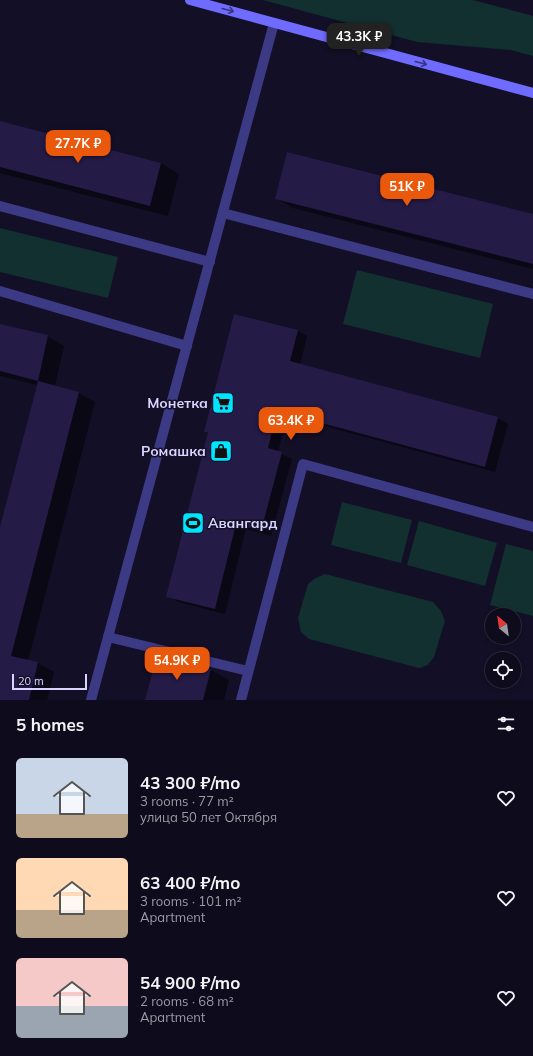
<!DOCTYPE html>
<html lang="en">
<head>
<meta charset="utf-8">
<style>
  body { margin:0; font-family:Mulish,sans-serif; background:#1c1929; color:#f1f3f6; height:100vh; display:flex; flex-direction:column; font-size:15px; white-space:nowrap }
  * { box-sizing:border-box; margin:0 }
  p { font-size:13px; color:#9b9ba3 }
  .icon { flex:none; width:22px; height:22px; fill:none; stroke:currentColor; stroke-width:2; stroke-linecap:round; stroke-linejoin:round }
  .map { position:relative; height:700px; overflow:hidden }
  .side { display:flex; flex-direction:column; background:#0e0b1c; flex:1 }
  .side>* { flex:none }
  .needle { width:26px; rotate:331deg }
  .fabs { position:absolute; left:485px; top:608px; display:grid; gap:8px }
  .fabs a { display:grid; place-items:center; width:36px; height:36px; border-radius:50%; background:#0e0b1c; box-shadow:0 2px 6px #0003,0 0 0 1px #2e2b3b; font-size:20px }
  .scale { position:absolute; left:12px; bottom:10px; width:75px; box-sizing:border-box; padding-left:4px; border:2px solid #d9d4ff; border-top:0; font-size:11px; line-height:14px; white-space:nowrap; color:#d9d4ff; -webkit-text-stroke:3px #130f26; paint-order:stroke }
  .price { position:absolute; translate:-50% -34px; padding:0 9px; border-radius:8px; background:#ea580c; color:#fff; font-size:13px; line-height:26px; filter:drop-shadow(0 1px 2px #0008) }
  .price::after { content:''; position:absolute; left:50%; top:24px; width:12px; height:9px; margin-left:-6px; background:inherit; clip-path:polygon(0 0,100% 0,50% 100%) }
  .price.on { background:#222; color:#fff }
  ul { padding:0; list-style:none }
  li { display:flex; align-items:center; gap:12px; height:100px; padding:0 16px }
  li span { display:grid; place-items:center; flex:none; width:112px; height:80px; border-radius:6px; color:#555 }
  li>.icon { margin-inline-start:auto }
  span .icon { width:48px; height:48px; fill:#fffc; stroke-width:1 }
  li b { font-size:17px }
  h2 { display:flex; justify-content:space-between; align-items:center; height:48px; padding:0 16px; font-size:17px }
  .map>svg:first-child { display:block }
  .green { fill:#12302f }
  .shadow { fill:#0007 }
  .building { fill:#241b47 }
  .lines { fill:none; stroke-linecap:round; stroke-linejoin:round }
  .service { stroke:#3d3a85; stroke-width:10 }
  .secondary { stroke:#6f6bff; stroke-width:10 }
  .oneway { stroke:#38347d }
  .labels { text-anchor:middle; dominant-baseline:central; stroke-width:3; stroke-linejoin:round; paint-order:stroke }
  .poi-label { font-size:14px; font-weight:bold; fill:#d9d4ff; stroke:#130f26; text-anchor:end }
</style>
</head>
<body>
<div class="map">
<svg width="533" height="700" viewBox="0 0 533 700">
  <rect width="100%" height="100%" fill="#130f26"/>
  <!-- green -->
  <g class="green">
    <path d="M263,0H473L533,16V56L511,50L417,42Z"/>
    <path d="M0,228L118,257L108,298L0,272Z"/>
    <path d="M357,270L493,304L480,358L343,324Z"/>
    <path d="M342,502L412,520L401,563L331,545Z"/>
    <path d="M419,521L497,543L485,586L407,565Z"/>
    <path d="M506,544L533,551V616L490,605Z"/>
    <path d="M325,574L433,602L441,611L445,621L434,657L428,665L419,668L309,639L301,632L298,618L308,584L314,579Z"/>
  </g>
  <!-- shadow -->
  <g class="shadow">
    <path d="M0,122L161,163L179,174L168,216L0,173Z"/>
    <path d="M277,199L533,215V269L293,208Z"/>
    <path d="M0,325L47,336L64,346L55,386L79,393L95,402L28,661L38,663L54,672L47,700H0V531L37,385L0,376Z"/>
    <path d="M297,330L307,336L300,365L498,418L508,424L495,472L287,416L278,452L292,459L271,536L246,529L225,614L178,602L168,596L209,433L206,431Z"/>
    <path d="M211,670L229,680L224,700H146Z"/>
  </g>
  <!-- building -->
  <g class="building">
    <path d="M0,121L161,163L150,206L0,167Z"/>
    <path d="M287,152L533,214V264L275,199Z"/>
    <path d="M234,314L298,330L290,361L498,417L485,467L277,411L268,448L282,452L261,531L236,524L215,609L166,597L208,432H204Z"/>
    <path d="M0,324L48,335L38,381L0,371Z"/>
    <path d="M38,381L79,392L11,656L38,662L29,700H0V527Z"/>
    <path d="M157,656L211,669L203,700H145Z"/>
  </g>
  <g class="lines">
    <!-- service -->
    <g class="service">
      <path d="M0,206L210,262"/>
      <path d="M223,213L533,294"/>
      <path d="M0,291L187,346"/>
      <path d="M108,637L248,671"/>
      <path d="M91,700L274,23"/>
      <path d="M241,700L303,464L533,527"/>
    </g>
    <!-- secondary -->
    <path class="secondary" d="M190,0L533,93"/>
  </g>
  <!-- one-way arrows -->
  <defs><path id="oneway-shaft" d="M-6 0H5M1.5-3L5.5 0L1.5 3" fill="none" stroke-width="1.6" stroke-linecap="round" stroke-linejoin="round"/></defs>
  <g class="oneway">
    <use href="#oneway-shaft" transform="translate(228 10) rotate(15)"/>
    <use href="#oneway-shaft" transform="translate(421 63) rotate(15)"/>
  </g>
  <!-- icons -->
  <defs>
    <g id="supermarket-square" transform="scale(1.15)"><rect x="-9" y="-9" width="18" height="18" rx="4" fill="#00e5ff" stroke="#130f26"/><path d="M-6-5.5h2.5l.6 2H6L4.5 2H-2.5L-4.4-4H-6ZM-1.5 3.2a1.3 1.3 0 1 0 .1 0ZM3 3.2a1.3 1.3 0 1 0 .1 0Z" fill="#111"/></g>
    <g id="shop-square" transform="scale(1.15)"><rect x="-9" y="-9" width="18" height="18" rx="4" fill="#00e5ff" stroke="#130f26"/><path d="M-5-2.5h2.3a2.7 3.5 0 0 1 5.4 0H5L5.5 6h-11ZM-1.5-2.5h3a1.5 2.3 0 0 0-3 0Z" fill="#111"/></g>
    <g id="stadium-square" transform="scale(1.15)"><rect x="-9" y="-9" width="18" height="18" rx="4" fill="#00e5ff" stroke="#130f26"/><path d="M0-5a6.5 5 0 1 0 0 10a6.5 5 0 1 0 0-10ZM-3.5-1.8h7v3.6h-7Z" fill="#111"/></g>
  </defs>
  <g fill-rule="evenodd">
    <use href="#supermarket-square" x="223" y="403"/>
    <use href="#shop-square" x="221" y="451"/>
    <use href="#stadium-square" x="193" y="523"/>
  </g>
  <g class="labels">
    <!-- poi labels -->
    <g class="poi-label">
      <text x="208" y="403">Монетка</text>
      <text x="206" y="451">Ромашка</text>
      <text x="208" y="523" text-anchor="start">Авангард</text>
    </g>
  </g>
</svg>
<div class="fabs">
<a><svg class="needle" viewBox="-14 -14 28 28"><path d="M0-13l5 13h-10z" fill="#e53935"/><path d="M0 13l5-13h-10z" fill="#9b9ba3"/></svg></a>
<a><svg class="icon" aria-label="locate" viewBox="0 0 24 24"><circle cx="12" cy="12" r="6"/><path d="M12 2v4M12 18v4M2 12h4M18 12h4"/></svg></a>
</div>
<div class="scale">20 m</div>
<b class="price on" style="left:359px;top:57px">43.3K ₽</b>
<b class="price" style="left:78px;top:164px">27.7K ₽</b>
<b class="price" style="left:407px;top:207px">51K ₽</b>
<b class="price" style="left:291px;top:441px">63.4K ₽</b>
<b class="price" style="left:177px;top:681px">54.9K ₽</b>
</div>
<section class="side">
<h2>5 homes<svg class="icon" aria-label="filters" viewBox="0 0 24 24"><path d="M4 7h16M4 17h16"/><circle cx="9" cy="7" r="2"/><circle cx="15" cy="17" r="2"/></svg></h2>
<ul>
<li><span style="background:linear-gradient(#c9d6e8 70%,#b9a48a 0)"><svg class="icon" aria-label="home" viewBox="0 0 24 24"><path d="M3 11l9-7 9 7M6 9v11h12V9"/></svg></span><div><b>43 300 ₽/mo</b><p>3 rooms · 77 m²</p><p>улица 50 лет Октября</p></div><svg class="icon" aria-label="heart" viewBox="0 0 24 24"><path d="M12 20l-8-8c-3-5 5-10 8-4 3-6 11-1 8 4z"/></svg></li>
<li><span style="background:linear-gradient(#ffd9b3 65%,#b9a48a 0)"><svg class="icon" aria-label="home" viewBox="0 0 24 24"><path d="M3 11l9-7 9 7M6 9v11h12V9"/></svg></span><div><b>63 400 ₽/mo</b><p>3 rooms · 101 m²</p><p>Apartment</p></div><svg class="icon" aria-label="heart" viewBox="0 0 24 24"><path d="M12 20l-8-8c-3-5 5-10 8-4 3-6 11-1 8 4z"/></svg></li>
<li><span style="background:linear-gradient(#f6c9c9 60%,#9aa5b1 0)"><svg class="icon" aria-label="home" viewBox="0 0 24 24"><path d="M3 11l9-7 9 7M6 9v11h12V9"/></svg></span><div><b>54 900 ₽/mo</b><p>2 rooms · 68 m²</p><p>Apartment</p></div><svg class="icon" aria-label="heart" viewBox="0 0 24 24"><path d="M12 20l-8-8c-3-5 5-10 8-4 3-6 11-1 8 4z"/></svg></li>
</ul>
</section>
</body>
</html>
